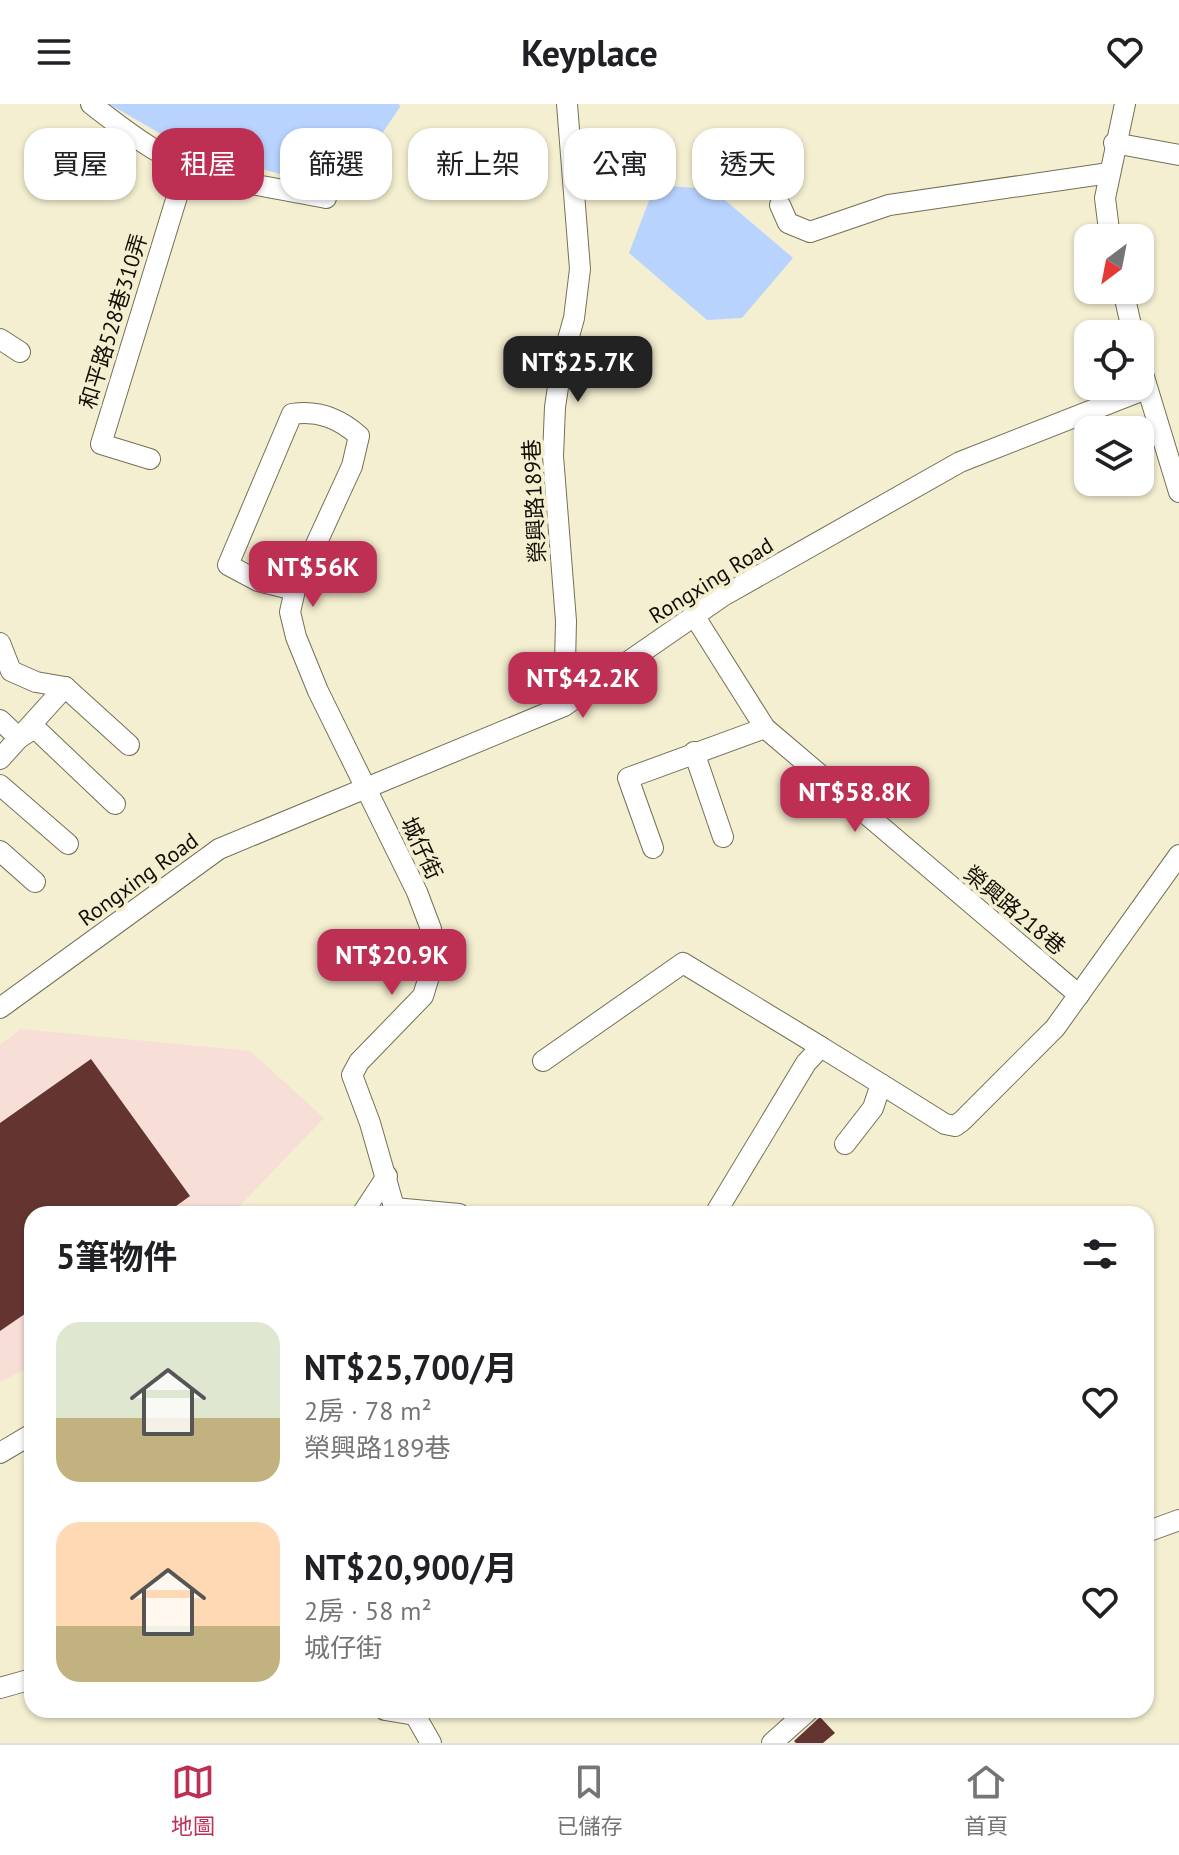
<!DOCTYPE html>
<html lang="zh-TW">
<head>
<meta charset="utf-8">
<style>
  body { margin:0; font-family:"PT Sans","Noto Sans TC",sans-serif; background:#f6f6f6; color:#202124; height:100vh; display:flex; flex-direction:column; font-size:30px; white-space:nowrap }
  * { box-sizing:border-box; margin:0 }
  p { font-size:26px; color:#757577 }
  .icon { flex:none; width:44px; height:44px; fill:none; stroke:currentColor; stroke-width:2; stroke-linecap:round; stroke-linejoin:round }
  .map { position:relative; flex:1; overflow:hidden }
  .sheet { position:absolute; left:24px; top:1102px; width:1130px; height:512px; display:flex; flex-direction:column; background:#fff; border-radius:24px; box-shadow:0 2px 6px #0004 }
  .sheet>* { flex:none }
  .banner { position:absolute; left:24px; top:24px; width:1132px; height:72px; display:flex; gap:16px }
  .needle { width:52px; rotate:212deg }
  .fabs { position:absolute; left:1074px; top:120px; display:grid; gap:16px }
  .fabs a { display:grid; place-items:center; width:80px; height:80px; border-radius:16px; background:#fff; box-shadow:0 2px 6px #0004; font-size:40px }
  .price { position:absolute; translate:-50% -68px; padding:0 18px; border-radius:16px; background:#be2f54; color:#fff; font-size:26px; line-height:52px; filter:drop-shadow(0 2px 4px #0008) }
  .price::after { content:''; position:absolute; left:50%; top:48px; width:24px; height:18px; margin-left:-12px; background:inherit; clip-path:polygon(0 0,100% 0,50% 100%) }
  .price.on { background:#222; color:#fff }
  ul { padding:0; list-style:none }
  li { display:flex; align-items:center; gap:24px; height:200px; padding:0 32px }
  li span { display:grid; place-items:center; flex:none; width:224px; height:160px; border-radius:24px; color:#555 }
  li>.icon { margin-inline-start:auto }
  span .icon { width:96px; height:96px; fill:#fffc; stroke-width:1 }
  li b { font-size:34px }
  h2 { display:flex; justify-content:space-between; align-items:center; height:96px; padding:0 32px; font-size:34px }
  .chip { padding:0 28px; border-radius:24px; background:#fff; box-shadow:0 2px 6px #0004; font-size:28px; line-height:72px }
  .chip.on { background:#be2f54; color:#fff }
  header { display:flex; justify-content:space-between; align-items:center; height:104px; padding:0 32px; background:#fff; font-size:36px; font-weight:700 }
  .menu { display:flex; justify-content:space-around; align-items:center; height:112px; border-top:2px solid #e0e0e0; background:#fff; font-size:22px; color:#757577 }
  .menu a { display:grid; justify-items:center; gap:4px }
  .menu .on { color:#be2f54 }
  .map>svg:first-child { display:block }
  .industrial { fill:#f7ded6 }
  .water { fill:#b9d3ff }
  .building { fill:#643530 }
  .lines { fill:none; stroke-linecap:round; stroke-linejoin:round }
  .minor-casing { stroke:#747055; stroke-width:22 }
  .minor { stroke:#fff; stroke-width:20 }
  .labels { text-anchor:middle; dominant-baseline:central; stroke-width:8; stroke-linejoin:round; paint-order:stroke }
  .street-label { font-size:22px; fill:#110f05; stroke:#f4efd1 }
</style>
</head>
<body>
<header><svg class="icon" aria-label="menu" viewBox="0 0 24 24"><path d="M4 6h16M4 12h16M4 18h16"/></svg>Keyplace<svg class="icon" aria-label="heart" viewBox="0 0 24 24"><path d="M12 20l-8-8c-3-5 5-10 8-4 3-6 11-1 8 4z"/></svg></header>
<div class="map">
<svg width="1179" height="1639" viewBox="0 0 1179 1639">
  <rect width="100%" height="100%" fill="#f4efd1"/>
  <!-- industrial -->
  <path class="industrial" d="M21,925L250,947L324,1014L232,1110H32V1262L0,1278V941Z"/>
  <!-- water -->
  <g class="water">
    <path d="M109,0H399L400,3L347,81L288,72L187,45Z"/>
    <path d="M655,81L712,85L793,154L742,214L707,216L629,149Z"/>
  </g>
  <!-- building -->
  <g class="building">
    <path d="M91,955L190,1092L165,1110H32V1205L0,1227V1019Z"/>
    <path d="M820,1613L835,1629L823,1639H796L794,1637Z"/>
  </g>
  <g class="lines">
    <!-- minor casing -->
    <g class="minor-casing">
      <g id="minor">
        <path d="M91,0C112,16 134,34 157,47C206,76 271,83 326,94"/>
        <path d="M1114,39L1179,51"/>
        <path d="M780,101L788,119L810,128L889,101L1109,69"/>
        <path d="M1110,134L1105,94L1125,0"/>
        <path d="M1123,186L1133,230"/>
        <path d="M0,235L20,248"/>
        <path d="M1140,260L1179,388"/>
        <path d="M150,355L101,340L187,60"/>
        <path d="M295,486L258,477L228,461L292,310C318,306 339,314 359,332L352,362L295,486L290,508L296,533L318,587L417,788L431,825L432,863L423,892L359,958L352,971L370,1019L396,1110"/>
        <path d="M695,513L765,624L1079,891"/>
        <path d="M0,539L11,567L36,578L65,583"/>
        <path d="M65,583L129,641"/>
        <path d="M564,602L566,517L553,352L555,303L562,257L574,214L580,165L567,0"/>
        <path d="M0,616L19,634L35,624L115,700"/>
        <path d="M694,648L723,733"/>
        <path d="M0,655L65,583"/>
        <path d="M0,681L68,740"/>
        <path d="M653,744L628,674L765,624"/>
        <path d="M0,747L35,778"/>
        <path d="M0,904L219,745L564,602L723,492L960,358L1146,285"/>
        <path d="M543,957L683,859L821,943"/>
        <path d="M881,980L945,1020L955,1022L962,1017L1055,924L1179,751"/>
        <path d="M394,1104L459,1110"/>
        <path d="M362,1110L387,1072"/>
        <path d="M715,1110L806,959L821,943L881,980L873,1004L845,1040"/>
        <path d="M0,1349L32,1330"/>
        <path d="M1146,1428L1179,1416"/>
        <path d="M0,1584L32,1575"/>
        <path d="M385,1606L415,1611L431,1639"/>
        <path d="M772,1639L809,1606"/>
      </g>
    </g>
    <!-- minor -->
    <use href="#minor" class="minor"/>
  </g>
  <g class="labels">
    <!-- street labels -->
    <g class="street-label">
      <text transform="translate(113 217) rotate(-73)">和平路528巷310弄</text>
      <text transform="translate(534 397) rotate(-93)">榮興路189巷</text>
      <text transform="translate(711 476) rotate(-32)">Rongxing Road</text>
      <text transform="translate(422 744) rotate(65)">城仔街</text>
      <text transform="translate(138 775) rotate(-36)">Rongxing Road</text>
      <text transform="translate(1015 806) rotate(40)">榮興路218巷</text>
    </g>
  </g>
</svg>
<div class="fabs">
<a><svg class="needle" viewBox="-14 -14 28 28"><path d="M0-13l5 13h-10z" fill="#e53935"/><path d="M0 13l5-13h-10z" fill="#757577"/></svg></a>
<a><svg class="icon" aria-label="locate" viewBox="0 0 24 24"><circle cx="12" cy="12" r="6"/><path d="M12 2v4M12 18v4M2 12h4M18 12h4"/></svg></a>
<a><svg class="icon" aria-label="layers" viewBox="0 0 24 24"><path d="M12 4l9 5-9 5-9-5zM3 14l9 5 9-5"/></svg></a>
</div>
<b class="price on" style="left:578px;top:300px">NT$25.7K</b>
<b class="price" style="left:313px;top:505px">NT$56K</b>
<b class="price" style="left:583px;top:616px">NT$42.2K</b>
<b class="price" style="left:855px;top:730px">NT$58.8K</b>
<b class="price" style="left:392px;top:893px">NT$20.9K</b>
<div class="banner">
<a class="chip">買屋</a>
<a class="chip on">租屋</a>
<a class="chip">篩選</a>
<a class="chip">新上架</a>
<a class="chip">公寓</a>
<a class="chip">透天</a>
</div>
<section class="sheet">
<h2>5筆物件<svg class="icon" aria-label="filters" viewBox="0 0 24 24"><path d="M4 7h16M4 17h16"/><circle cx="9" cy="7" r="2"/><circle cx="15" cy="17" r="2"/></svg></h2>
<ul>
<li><span style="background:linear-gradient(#dfe7d0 60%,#c2b280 0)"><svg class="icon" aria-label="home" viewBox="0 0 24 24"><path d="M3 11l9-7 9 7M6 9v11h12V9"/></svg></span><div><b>NT$25,700/月</b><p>2房 · 78 m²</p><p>榮興路189巷</p></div><svg class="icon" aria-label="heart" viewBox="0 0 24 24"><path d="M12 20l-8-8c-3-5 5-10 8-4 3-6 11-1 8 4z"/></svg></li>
<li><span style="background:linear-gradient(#ffd9b3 65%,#c2b280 0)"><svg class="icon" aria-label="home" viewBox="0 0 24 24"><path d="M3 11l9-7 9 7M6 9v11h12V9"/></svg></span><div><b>NT$20,900/月</b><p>2房 · 58 m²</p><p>城仔街</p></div><svg class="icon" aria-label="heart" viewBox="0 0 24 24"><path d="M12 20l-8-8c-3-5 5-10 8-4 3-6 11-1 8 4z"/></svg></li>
</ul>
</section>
</div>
<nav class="menu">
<a class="on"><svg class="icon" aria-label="map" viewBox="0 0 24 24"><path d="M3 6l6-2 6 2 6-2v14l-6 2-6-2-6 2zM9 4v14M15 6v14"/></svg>地圖</a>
<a><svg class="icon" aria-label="saved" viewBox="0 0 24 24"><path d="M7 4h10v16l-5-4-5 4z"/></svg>已儲存</a>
<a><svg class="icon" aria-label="home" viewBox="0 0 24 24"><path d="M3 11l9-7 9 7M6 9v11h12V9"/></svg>首頁</a>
</nav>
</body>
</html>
